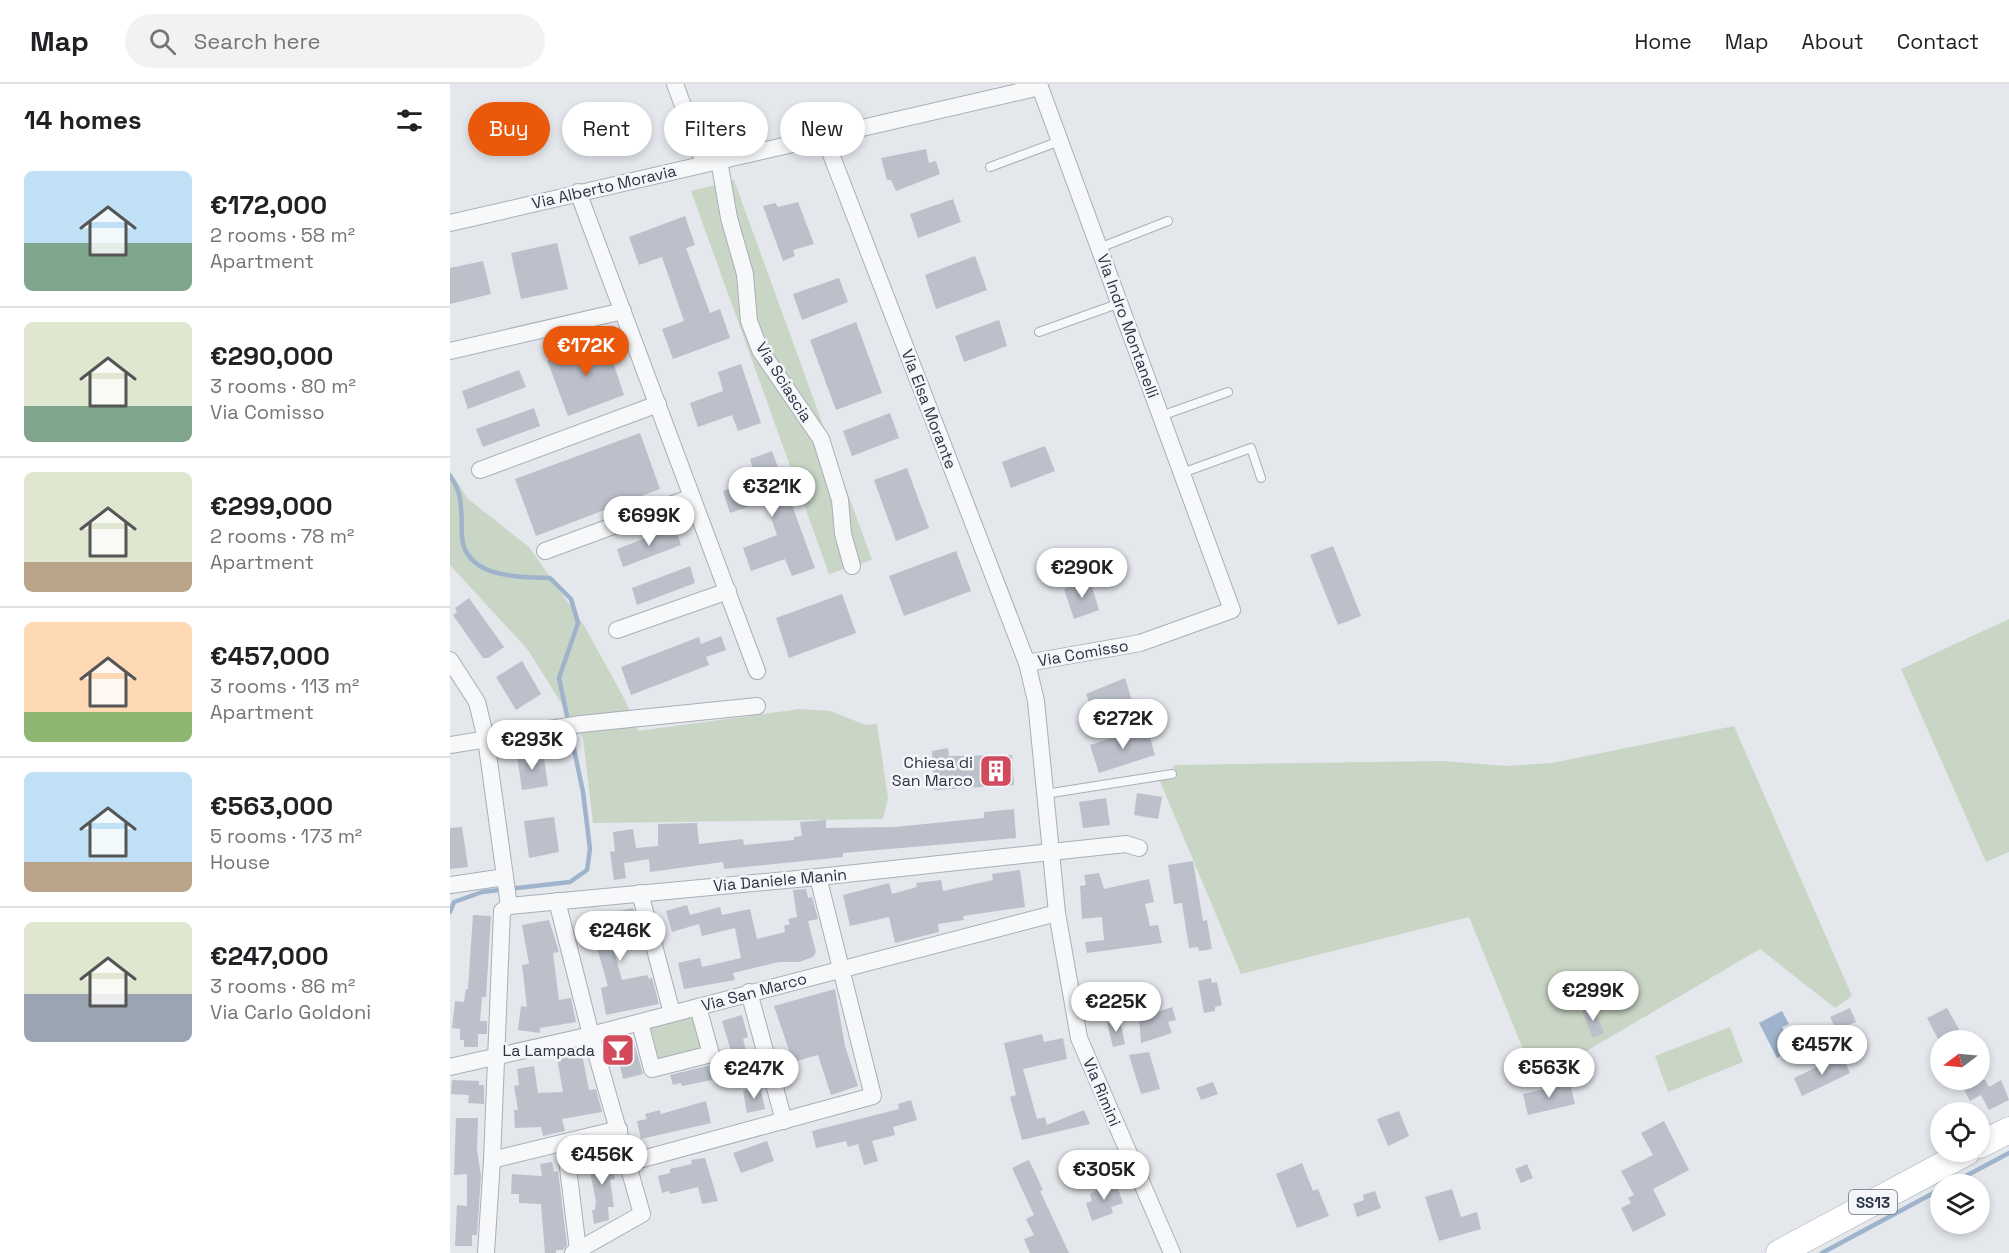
<!DOCTYPE html>
<html lang="en">
<head>
<meta charset="utf-8">
<style>
  body { margin:0; font-family:"Space Grotesk",sans-serif; background:#f2f2f2; color:#202124; height:100vh; display:flex; flex-direction:column; font-size:22px; white-space:nowrap }
  * { box-sizing:border-box; margin:0 }
  p { font-size:20px; color:#757577 }
  .icon { flex:none; width:33px; height:33px; fill:none; stroke:currentColor; stroke-width:2; stroke-linecap:round; stroke-linejoin:round }
  .map { position:relative; flex:1; overflow:hidden }
  .side { display:flex; flex-direction:column; background:#fff; width:450px }
  .side>* { flex:none }
  .hud { position:absolute; left:18px; top:18px; width:570px; height:54px; display:flex; gap:12px }
  .needle { width:39px; rotate:254deg }
  .buttons { position:absolute; left:1480px; top:946px; display:grid; gap:12px }
  .buttons a { display:grid; place-items:center; width:60px; height:60px; border-radius:50%; background:#fff; box-shadow:0 3px 9px #0003; font-size:30px }
  .price { position:absolute; translate:-50% -51px; padding:0 14px; border-radius:21px; background:#fff; color:#222; font-size:20px; line-height:39px; filter:drop-shadow(0 2px 3px #0008) }
  .price::after { content:''; position:absolute; left:50%; top:36px; width:18px; height:14px; margin-left:-9px; background:inherit; clip-path:polygon(0 0,100% 0,50% 100%) }
  .price.active { background:#ea580c; color:#fff }
  ul { padding:0; list-style:none }
  li { display:flex; align-items:center; gap:18px; height:150px; padding:0 24px }
  li+li { border-top:2px solid #e0e0e0 }
  li span { display:grid; place-items:center; flex:none; width:168px; height:120px; border-radius:9px; color:#555 }
  li>.icon { margin-inline-start:auto }
  span .icon { width:72px; height:72px; fill:#fffc; stroke-width:1 }
  li b { font-size:26px }
  h2 { display:flex; justify-content:space-between; align-items:center; height:72px; padding:0 24px; font-size:26px }
  .tag { padding:0 21px; border-radius:27px; background:#fff; box-shadow:0 3px 9px #0003; font-size:21px; line-height:54px }
  .tag.active { background:#ea580c; color:#fff }
  header { display:flex; align-items:center; gap:36px; box-sizing:border-box; height:84px; padding:0 30px; background:#fff; border-bottom:2px solid #e0e0e0 }
  header strong { font-size:28px }
  nav { display:flex; gap:33px; margin-inline-start:auto; font-size:21px }
  .search { width:420px; height:54px; background:#f2f2f2; display:flex; align-items:center; gap:15px; box-sizing:border-box; padding:0 21px; border-radius:33px; color:#757577; font-size:22px }
  main { display:flex; flex:1; min-height:0 }
  .map>svg:first-child { display:block }
  .green { fill:#c9d6c5 }
  .water { fill:#9fb4cc }
  .lines { fill:none; stroke-linecap:round; stroke-linejoin:round }
  .stream { stroke:#9fb4cc; stroke-width:4.5 }
  .building { fill:#bbc0ca }
  .lane-casing { stroke:#a9aeb7; stroke-width:10 }
  .street-casing { stroke:#a9aeb7; stroke-width:18 }
  .primary-casing { stroke:#a3abb8; stroke-width:27 }
  .lane { stroke:#f7f8fa; stroke-width:8 }
  .street { stroke:#f7f8fa; stroke-width:16 }
  .primary { stroke:#fff; stroke-width:26 }
  .labels { text-anchor:middle; dominant-baseline:central; stroke-width:5; stroke-linejoin:round; paint-order:stroke }
  .shield { fill:#f4f6f9; stroke:#676e7b; stroke-width:1.5 }
  .shield-label { font-size:15px; font-weight:bold; fill:#2b3445 }
  .street-label { font-size:16px; fill:#2b3445; stroke:#f4f6f9 }
  .poi-label { font-size:16px; fill:#2b3445; stroke:#f4f6f9; text-anchor:end }
</style>
</head>
<body>
<header>
<strong>Map</strong>
<div class="search"><svg class="icon" aria-label="search" viewBox="0 0 24 24"><circle cx="10" cy="10" r="6"/><path d="M15 15l6 6"/></svg>Search here</div>
<nav><a>Home</a><a>Map</a><a>About</a><a>Contact</a></nav>
</header>
<main>
<section class="side">
<h2>14 homes<svg class="icon" aria-label="filters" viewBox="0 0 24 24"><path d="M4 7h16M4 17h16"/><circle cx="9" cy="7" r="2"/><circle cx="15" cy="17" r="2"/></svg></h2>
<ul>
<li><span style="background:linear-gradient(#bfe0f5 60%,#7fa58c 0)"><svg class="icon" aria-label="home" viewBox="0 0 24 24"><path d="M3 11l9-7 9 7M6 9v11h12V9"/></svg></span><div><b>€172,000</b><p>2 rooms · 58 m²</p><p>Apartment</p></div></li>
<li><span style="background:linear-gradient(#dfe7d0 70%,#7fa58c 0)"><svg class="icon" aria-label="home" viewBox="0 0 24 24"><path d="M3 11l9-7 9 7M6 9v11h12V9"/></svg></span><div><b>€290,000</b><p>3 rooms · 80 m²</p><p>Via Comisso</p></div></li>
<li><span style="background:linear-gradient(#dfe7d0 75%,#b9a48a 0)"><svg class="icon" aria-label="home" viewBox="0 0 24 24"><path d="M3 11l9-7 9 7M6 9v11h12V9"/></svg></span><div><b>€299,000</b><p>2 rooms · 78 m²</p><p>Apartment</p></div></li>
<li><span style="background:linear-gradient(#ffd9b3 75%,#8fb573 0)"><svg class="icon" aria-label="home" viewBox="0 0 24 24"><path d="M3 11l9-7 9 7M6 9v11h12V9"/></svg></span><div><b>€457,000</b><p>3 rooms · 113 m²</p><p>Apartment</p></div></li>
<li><span style="background:linear-gradient(#bfe0f5 75%,#b9a48a 0)"><svg class="icon" aria-label="home" viewBox="0 0 24 24"><path d="M3 11l9-7 9 7M6 9v11h12V9"/></svg></span><div><b>€563,000</b><p>5 rooms · 173 m²</p><p>House</p></div></li>
<li><span style="background:linear-gradient(#dfe7d0 60%,#9aa5b1 0)"><svg class="icon" aria-label="home" viewBox="0 0 24 24"><path d="M3 11l9-7 9 7M6 9v11h12V9"/></svg></span><div><b>€247,000</b><p>3 rooms · 86 m²</p><p>Via Carlo Goldoni</p></div></li>
</ul>
</section>
<div class="map">
<svg width="1559" height="1169" viewBox="0 0 1559 1169">
  <rect width="100%" height="100%" fill="#e4e7ec"/>
  <!-- green -->
  <g class="green">
    <path d="M284,96L422,476L379,490L241,107Z"/>
    <path d="M0,387L18,415L79,463L135,543L176,618L188,647L350,625L380,627L416,641L427,640L438,714L433,735L143,739L133,654L78,566L0,481Z"/>
    <path d="M1559,535V768L1536,778L1451,585Z"/>
    <path d="M1284,642L1402,912L1385,924L1310,865L1111,982L1084,992L1019,833L791,890L709,695L727,694L723,681L992,677L1056,682L1102,679Z"/>
    <path d="M245,929L254,967L205,980L196,943Z"/>
    <path d="M1280,943L1293,978L1218,1008L1205,972Z"/>
  </g>
  <!-- water -->
  <path class="water" d="M1332,927L1339,940L1332,943L1343,965L1327,974L1309,939Z"/>
  <g class="lines">
    <!-- stream -->
    <g class="stream">
      <path d="M0,392C14,410 11,431 12,453C16,495 70,493 100,494L121,515L128,539L109,594L133,708L140,765L137,786L120,798L32,808L4,818L0,828"/>
      <path d="M1499,1101L1559,1069"/>
      <path d="M1372,1169L1491,1105"/>
    </g>
  </g>
  <!-- building -->
  <g class="building">
    <path d="M476,65L479,79L486,77L490,90L446,107L441,96H437L431,74Z"/>
    <path d="M503,115L511,138L468,154L460,130Z"/>
    <path d="M348,118L364,160L343,166L345,172L333,177L313,122L325,119L328,123Z"/>
    <path d="M235,132L245,161L236,164L260,229L270,225L280,254L223,275L212,245L234,237L212,173L189,181L179,153Z"/>
    <path d="M107,159L118,205L71,215L61,169Z"/>
    <path d="M525,172L537,206L486,225L475,191Z"/>
    <path d="M33,177L41,210L0,220V184Z"/>
    <path d="M389,194L398,218L352,236L343,210Z"/>
    <path d="M549,236L557,262L514,278L505,252Z"/>
    <path d="M406,238L432,309L386,326L360,256Z"/>
    <path d="M155,254L174,311L118,332L97,276Z"/>
    <path d="M291,280L311,339L288,347L282,331L248,343L240,319L273,307L268,288Z"/>
    <path d="M69,286L76,303L18,325L12,307Z"/>
    <path d="M84,324L90,342L33,363L26,345Z"/>
    <path d="M440,329L449,354L402,372L393,347Z"/>
    <path d="M190,349L210,405L86,452L65,395Z"/>
    <path d="M595,362L605,387L561,404L552,378Z"/>
    <path d="M322,367L365,484L342,492L335,475L301,487L293,464L327,451L315,417L280,429L273,407L306,395L300,375Z"/>
    <path d="M457,384L479,444L446,457L424,396Z"/>
    <path d="M225,443L231,461L173,483L167,465Z"/>
    <path d="M883,462L911,532L888,541L860,471Z"/>
    <path d="M506,467L521,507L454,532L439,492Z"/>
    <path d="M240,482L245,499L187,521L182,504Z"/>
    <path d="M640,496L649,526L624,535L614,505Z"/>
    <path d="M392,510L406,549L339,574L326,534Z"/>
    <path d="M19,514L54,563L38,574H33L3,531L7,528L5,524Z"/>
    <path d="M271,552L276,566L256,573L259,581L181,611L171,583L249,553L251,560Z"/>
    <path d="M72,577L91,610L66,626L46,593Z"/>
    <path d="M675,594L684,623L646,637L636,610Z"/>
    <path d="M697,643L705,671L649,689L640,661Z"/>
    <path d="M498,664L499,672L562,671L564,701L484,706L482,667Z"/>
    <path d="M93,668L98,702L72,706L67,672Z"/>
    <path d="M687,709L712,713L708,735L684,731Z"/>
    <path d="M656,714L660,741L633,744L629,718Z"/>
    <path d="M564,725L566,754L393,769V773L274,785L273,778L200,788L199,775L174,779L176,794L164,796L160,768L165,767L163,748L183,745L186,764L208,762V740L247,739L249,760L293,755L294,761L344,756V753L352,752L350,738L376,736V744L445,743L534,734V728Z"/>
    <path d="M104,733L109,768L79,774L74,737Z"/>
    <path d="M12,743L18,783L0,785V744Z"/>
    <path d="M743,777L753,837L757,836L762,865L749,867L748,863L739,864L732,819L724,820L718,781Z"/>
    <path d="M570,786L575,823L513,832L514,836L488,840L489,848L445,859L439,833L400,842L393,811L439,799L442,810L467,803L466,799L491,796L493,807L543,796L542,790Z"/>
    <path d="M649,789L654,805L699,795L704,818L695,820L700,842L708,841L712,859L637,869L635,858L654,856L652,833L632,835L630,802L636,801L634,791Z"/>
    <path d="M356,805L358,814L362,813L368,835L358,837L366,868L363,873L349,878H329L283,889L285,896L234,905L228,879L250,874L252,883L291,874L285,844L252,852L249,840L222,848L216,827L237,821L240,831L270,823L272,831L300,825L307,855L335,848L334,842L340,840L338,835L347,833L343,806Z"/>
    <path d="M183,824L191,855L163,864L172,896L197,891L199,895L202,894L209,920L156,931L151,904L158,902L145,857L140,858L134,835Z"/>
    <path d="M23,831L41,832L36,913H32L30,937H37V950H28V963H14V956H10V945L2,944L5,917L14,918L16,905H18Z"/>
    <path d="M99,836L109,868L103,869L109,916L121,914L126,938L90,944V949L68,946L71,922L77,923L72,881L79,880L72,841Z"/>
    <path d="M761,894L762,899L767,898L772,921L765,923V927L754,929L748,897Z"/>
    <path d="M663,898L666,914L643,918L640,903Z"/>
    <path d="M385,905L395,962L408,1002L381,1011L368,971L343,978L324,922Z"/>
    <path d="M1143,922L1154,949L1143,954L1132,927Z"/>
    <path d="M722,923L726,936L718,938L722,949L691,959L689,934Z"/>
    <path d="M1400,924L1406,938L1386,946L1380,933Z"/>
    <path d="M1497,924L1510,947L1515,957H1489L1477,934Z"/>
    <path d="M292,931L298,953L293,955L301,987L287,990L286,985L261,991L262,996L232,1002L231,999L223,1001L220,991L264,980L269,977L271,969L281,967L272,937Z"/>
    <path d="M670,936L675,960L663,963L657,939Z"/>
    <path d="M592,950L594,958L613,954L617,975L573,985L587,1035L595,1033L597,1041L634,1026L640,1040L572,1056L560,1013L566,1011L554,959Z"/>
    <path d="M183,955L193,990L173,995L165,960Z"/>
    <path d="M699,968L710,1005L691,1010L679,971Z"/>
    <path d="M132,970L139,1006L146,1005L152,1028L112,1035L115,1047L93,1052L91,1043L65,1044L64,1026H68L64,1002L69,1001L67,985L84,982L88,1009L113,1008L107,974Z"/>
    <path d="M1392,971L1400,989L1352,1012L1344,994Z"/>
    <path d="M2,996L29,997V1001H34V1020L18,1019L19,1011L1,1010Z"/>
    <path d="M1509,996H1535L1539,1003L1551,996L1559,1016L1539,1026L1531,1011L1520,1017Z"/>
    <path d="M763,998L768,1010L751,1016L746,1004Z"/>
    <path d="M1120,1000L1125,1020L1078,1031L1073,1010Z"/>
    <path d="M310,1002L315,1025L297,1029L293,1007Z"/>
    <path d="M461,1016L467,1036L443,1043L445,1051L422,1057L428,1077L414,1081L408,1060L398,1063L396,1057L366,1064L362,1047L449,1025L448,1020Z"/>
    <path d="M256,1017L261,1039L191,1055L187,1037L197,1035L195,1030L210,1026L211,1030Z"/>
    <path d="M949,1027L959,1052L938,1062L927,1035Z"/>
    <path d="M6,1034H28L27,1066L31,1091L27,1151H22V1162H5L7,1121L17,1122V1090L4,1091Z"/>
    <path d="M1214,1037L1239,1086L1203,1105L1216,1131L1183,1148L1171,1124L1181,1119L1178,1114L1184,1111L1171,1087L1203,1071L1191,1049Z"/>
    <path d="M317,1057L324,1077L291,1089L283,1069Z"/>
    <path d="M160,1069L165,1095L160,1096L164,1123H158L159,1136L144,1140L142,1126H145L146,1117L137,1074Z"/>
    <path d="M255,1074L268,1117L252,1120L248,1103L220,1110L219,1107L212,1109L208,1092L220,1089V1085L242,1080L241,1076Z"/>
    <path d="M579,1076L593,1106L590,1107L619,1169H580L574,1155L584,1151L576,1135L584,1131L562,1084Z"/>
    <path d="M102,1078L104,1088L108,1087L117,1161L113,1166H106V1169H95L91,1120L69,1119V1110H61L62,1090L92,1092L90,1080Z"/>
    <path d="M852,1079L863,1107L868,1105L879,1132L847,1144L826,1090Z"/>
    <path d="M1077,1080L1083,1094L1071,1099L1065,1085Z"/>
    <path d="M665,1097L673,1119L661,1123L663,1129L642,1137L636,1119L642,1117L640,1110Z"/>
    <path d="M1002,1105L1011,1133L1027,1128L1031,1145L989,1157L975,1113Z"/>
    <path d="M925,1107L931,1124L907,1133L903,1120L914,1116L913,1111Z"/>
  </g>
  <g class="lines">
    <!-- lane casing -->
    <g class="lane-casing">
      <g id="lane">
        <path d="M540,83L610,57"/>
        <path d="M649,164L718,137"/>
        <path d="M589,248L670,219"/>
        <path d="M711,332L778,308"/>
        <path d="M732,389L801,364L811,394"/>
        <path d="M595,710L722,690"/>
      </g>
    </g>
    <!-- street casing -->
    <g class="street-casing">
      <g id="street">
        <path d="M225,0L254,79"/>
        <path d="M374,52L577,579L586,617L607,829L629,954L722,1169"/>
        <path d="M269,76L279,134L295,190L299,237L310,266L371,355L390,416L393,450L402,482"/>
        <path d="M128,108L307,587"/>
        <path d="M0,139L590,3L782,526L690,559L577,579"/>
        <path d="M0,267L173,227"/>
        <path d="M30,386L208,320"/>
        <path d="M95,467L242,413"/>
        <path d="M167,546L278,507"/>
        <path d="M0,576L27,618L36,655L59,822L52,827L42,1076L36,1169"/>
        <path d="M0,661L131,640L307,622"/>
        <path d="M0,801L55,793"/>
        <path d="M190,809L222,929"/>
        <path d="M107,817L141,951L192,1130L123,1169"/>
        <path d="M59,822L368,793L676,760L689,764"/>
        <path d="M299,908L334,1037"/>
        <path d="M190,939L202,985L261,970L248,923"/>
        <path d="M0,983L141,951L607,829"/>
        <path d="M115,1059L128,1166"/>
        <path d="M42,1076L169,1045"/>
        <path d="M178,1079L423,1012L368,793"/>
      </g>
    </g>
    <!-- primary casing -->
    <g class="primary-casing">
      <g id="primary">
        <path d="M1530,1061L1559,1046"/>
        <path d="M1329,1169L1517,1068"/>
      </g>
    </g>
    <!-- lane -->
    <use href="#lane" class="lane"/>
    <!-- street -->
    <use href="#street" class="street"/>
    <!-- primary -->
    <use href="#primary" class="primary"/>
  </g>
  <!-- icons -->
  <defs>
    <g id="building-square" transform="scale(1.725)"><rect x="-9" y="-9" width="18" height="18" rx="4" fill="#d1495b" stroke="#f4f6f9"/><path d="M-4-6H4V6H1V3H-1V6H-4ZM-2.5-4.3h1.7v1.8h-1.7ZM.8-4.3h1.7v1.8H.8ZM-2.5-1h1.7V.8h-1.7ZM.8-1h1.7V.8H.8Z" fill="#fff"/></g>
    <g id="bar-square" transform="scale(1.725)"><rect x="-9" y="-9" width="18" height="18" rx="4" fill="#d1495b" stroke="#f4f6f9"/><path d="M-6-5H6L.8 .8V4.5H3.5V6h-7V4.5H-.8V.8Z" fill="#fff"/></g>
  </defs>
  <g fill-rule="evenodd">
    <use href="#building-square" x="546" y="687"/>
    <use href="#bar-square" x="168" y="966"/>
  </g>
  <g class="labels">
    <!-- shield labels -->
    <rect class="shield" x="1399" y="1106" width="48" height="24" rx="4.5"/>
    <g class="shield-label">
      <text x="1423" y="1118">SS13</text>
    </g>
    <!-- street labels -->
    <g class="street-label">
      <text transform="translate(154 103) rotate(-13)">Via Alberto Moravia</text>
      <text transform="translate(678 242) rotate(70)">Via Indro Montanelli</text>
      <text transform="translate(334 298) rotate(58)">Via Sciascia</text>
      <text transform="translate(479 325) rotate(69)">Via Elsa Morante</text>
      <text transform="translate(633 569) rotate(-10)">Via Comisso</text>
      <text transform="translate(330 796) rotate(-5)">Via Daniele Manin</text>
      <text transform="translate(304 908) rotate(-15)">Via San Marco</text>
      <text transform="translate(652 1008) rotate(67)">Via Rimini</text>
    </g>
    <!-- poi labels -->
    <g class="poi-label">
      <text x="523" y="678">Chiesa di<tspan x="523" dy="18">San Marco</tspan></text>
      <text x="145" y="966">La Lampada</text>
    </g>
  </g>
</svg>
<div class="buttons">
<a><svg class="needle" viewBox="-14 -14 28 28"><path d="M0-13l5 13h-10z" fill="#e53935"/><path d="M0 13l5-13h-10z" fill="#757577"/></svg></a>
<a><svg class="icon" aria-label="locate" viewBox="0 0 24 24"><circle cx="12" cy="12" r="6"/><path d="M12 2v4M12 18v4M2 12h4M18 12h4"/></svg></a>
<a><svg class="icon" aria-label="layers" viewBox="0 0 24 24"><path d="M12 4l9 5-9 5-9-5zM3 14l9 5 9-5"/></svg></a>
</div>
<b class="price active" style="left:136px;top:293px">€172K</b>
<b class="price" style="left:322px;top:434px">€321K</b>
<b class="price" style="left:199px;top:463px">€699K</b>
<b class="price" style="left:632px;top:515px">€290K</b>
<b class="price" style="left:673px;top:666px">€272K</b>
<b class="price" style="left:82px;top:687px">€293K</b>
<b class="price" style="left:170px;top:878px">€246K</b>
<b class="price" style="left:1143px;top:938px">€299K</b>
<b class="price" style="left:666px;top:949px">€225K</b>
<b class="price" style="left:1372px;top:992px">€457K</b>
<b class="price" style="left:1099px;top:1015px">€563K</b>
<b class="price" style="left:304px;top:1016px">€247K</b>
<b class="price" style="left:152px;top:1102px">€456K</b>
<b class="price" style="left:654px;top:1117px">€305K</b>
<div class="hud">
<a class="tag active">Buy</a>
<a class="tag">Rent</a>
<a class="tag">Filters</a>
<a class="tag">New</a>
</div>
</div>
</main>
</body>
</html>
